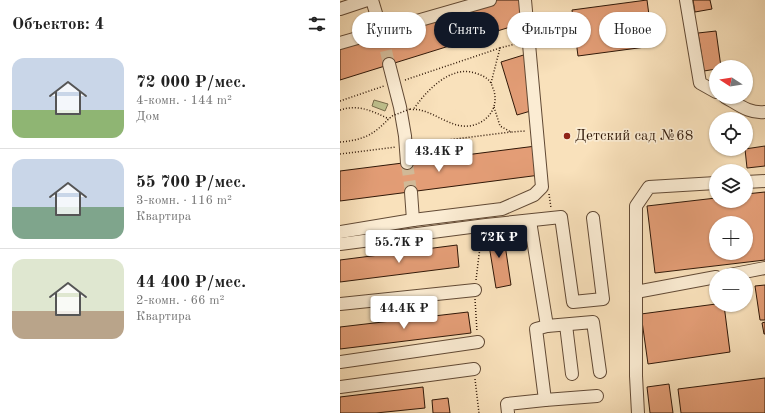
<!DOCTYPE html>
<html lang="ru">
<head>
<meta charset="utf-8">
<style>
  body { margin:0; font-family:"Old Standard TT",serif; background:#f6f6f6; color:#222; height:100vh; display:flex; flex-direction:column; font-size:15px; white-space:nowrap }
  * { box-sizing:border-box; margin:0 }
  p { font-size:13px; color:#767676 }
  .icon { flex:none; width:22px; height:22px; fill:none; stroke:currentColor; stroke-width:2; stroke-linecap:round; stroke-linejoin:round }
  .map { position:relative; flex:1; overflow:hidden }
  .details { display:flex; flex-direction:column; background:#fff; width:340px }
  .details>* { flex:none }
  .hud { position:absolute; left:12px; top:12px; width:353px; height:36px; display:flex; gap:8px }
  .needle { width:26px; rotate:282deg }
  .tools { position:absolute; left:369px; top:60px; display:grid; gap:8px }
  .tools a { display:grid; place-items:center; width:44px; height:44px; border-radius:50%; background:#fff; box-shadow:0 1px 3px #0004; font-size:20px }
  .price { position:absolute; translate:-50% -34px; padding:0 9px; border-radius:4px; background:#fff; color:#222; font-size:13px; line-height:26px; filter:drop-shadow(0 1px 2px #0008) }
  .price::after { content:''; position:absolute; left:50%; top:24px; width:12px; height:9px; margin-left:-6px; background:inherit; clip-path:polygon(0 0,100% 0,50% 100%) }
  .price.current { background:#111827; color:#fff }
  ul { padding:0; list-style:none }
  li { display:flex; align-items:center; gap:12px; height:100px; padding:0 12px }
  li+li { border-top:1px solid #e0e0e0 }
  li span { display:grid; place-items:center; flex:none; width:112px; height:80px; border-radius:12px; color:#555 }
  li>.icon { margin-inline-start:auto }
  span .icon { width:48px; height:48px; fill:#fffc; stroke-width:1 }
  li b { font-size:17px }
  h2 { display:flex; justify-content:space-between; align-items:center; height:48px; padding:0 12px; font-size:17px }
  .pill { padding:0 14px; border-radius:18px; background:#fff; box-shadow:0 1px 3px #0004; font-size:14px; line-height:36px }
  .pill.current { background:#111827; color:#fff }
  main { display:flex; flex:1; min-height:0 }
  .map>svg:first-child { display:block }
  .green { fill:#bfc28f; stroke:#786d4c }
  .building { fill:#e39d76; stroke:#301808; fill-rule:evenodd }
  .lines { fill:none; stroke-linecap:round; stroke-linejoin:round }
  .minor-tunnel { stroke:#d1b997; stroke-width:12; stroke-dasharray:12 6; stroke-linecap:butt }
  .minor-casing { stroke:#624a35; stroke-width:14 }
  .path { stroke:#301808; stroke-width:1.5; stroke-dasharray:1 2; stroke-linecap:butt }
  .minor { stroke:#fbecd3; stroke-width:12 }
  .path-bridge { stroke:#301808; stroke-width:1.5; stroke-dasharray:1 2; stroke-linecap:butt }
  .poi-dot { fill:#8f2418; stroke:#fbecd3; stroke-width:1.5 }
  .labels { text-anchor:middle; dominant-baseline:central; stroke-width:3.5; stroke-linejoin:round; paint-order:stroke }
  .poi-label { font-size:15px; fill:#301808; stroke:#fbecd3; text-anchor:start }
</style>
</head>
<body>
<main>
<section class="details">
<h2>Объектов: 4<svg class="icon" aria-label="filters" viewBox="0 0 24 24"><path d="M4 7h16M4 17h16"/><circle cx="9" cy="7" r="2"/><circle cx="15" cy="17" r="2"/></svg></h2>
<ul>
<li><span style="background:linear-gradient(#c9d6e8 65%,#8fb573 0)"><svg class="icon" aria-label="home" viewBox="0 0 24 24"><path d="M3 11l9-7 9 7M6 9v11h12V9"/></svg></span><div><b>72 000 ₽/мес.</b><p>4-комн. · 144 m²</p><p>Дом</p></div></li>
<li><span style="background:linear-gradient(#c9d6e8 60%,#7fa58c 0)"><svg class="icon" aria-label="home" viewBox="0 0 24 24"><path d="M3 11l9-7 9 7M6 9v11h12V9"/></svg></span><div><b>55 700 ₽/мес.</b><p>3-комн. · 116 m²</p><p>Квартира</p></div></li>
<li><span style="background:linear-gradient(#dfe7d0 65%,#b9a48a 0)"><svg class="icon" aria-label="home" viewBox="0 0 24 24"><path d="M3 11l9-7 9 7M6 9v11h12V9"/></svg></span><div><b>44 400 ₽/мес.</b><p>2-комн. · 66 m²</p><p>Квартира</p></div></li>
</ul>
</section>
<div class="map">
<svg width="425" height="413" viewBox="0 0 425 413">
  <rect width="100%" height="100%" fill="#f9e1bb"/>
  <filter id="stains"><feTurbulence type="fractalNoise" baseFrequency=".005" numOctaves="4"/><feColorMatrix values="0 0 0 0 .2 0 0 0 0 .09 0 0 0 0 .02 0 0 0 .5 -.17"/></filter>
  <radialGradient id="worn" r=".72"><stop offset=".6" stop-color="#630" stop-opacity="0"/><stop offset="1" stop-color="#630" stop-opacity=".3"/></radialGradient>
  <!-- green -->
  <path class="green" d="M34,100L48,104L45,111L32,106Z"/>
  <!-- building -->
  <g class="building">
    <path d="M151,0H181L183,23L0,80V46Z"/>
    <path d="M307,0L313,46L238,56L232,10Z"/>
    <path d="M353,0H370L372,9L355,12Z"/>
    <path d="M376,31L381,67H376V69L364,71L358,33Z"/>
    <path d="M190,53L194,110L177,115L161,62Z"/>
    <path d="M196,146L200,175L0,201V171Z"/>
    <path d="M425,146V166L407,168L405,149Z"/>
    <path d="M425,192V260L315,273L307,206L376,198V201H406V194ZM376,223H406V253H376Z"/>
    <path d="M163,231L171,285L156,288L147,233Z"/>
    <path d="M117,245L119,267L0,282V260Z"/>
    <path d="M425,285V320H420L415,286Z"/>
    <path d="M376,304V305H384L390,352L308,364L301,314Z"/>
    <path d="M128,312L131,333L0,349V327Z"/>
    <path d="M425,322V334H424L422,323Z"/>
    <path d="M425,378V413H341L338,389Z"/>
    <path d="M329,384L333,413H310L307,387Z"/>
    <path d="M83,387L85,408L36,413H0V397Z"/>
    <path d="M108,398L110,413H93L92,400Z"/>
  </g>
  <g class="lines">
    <!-- minor-tunnel -->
    <g class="minor-tunnel">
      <path d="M42,33L49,64"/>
      <path d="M67,163L71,192"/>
    </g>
    <!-- minor casing -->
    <g class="minor-casing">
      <g id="minor">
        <path d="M32,0L42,33"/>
        <path d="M346,0L360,83L376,92"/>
        <path d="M0,9L27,0"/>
        <path d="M0,43L150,0"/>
        <path d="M49,64L60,107L65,136L67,163"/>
        <path d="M385,97C398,104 409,114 425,112"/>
        <path d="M406,182L425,181"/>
        <path d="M71,192L73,220"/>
        <path d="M190,221L207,326L253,322L260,372"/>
        <path d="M0,232L73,220L162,209L194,195L202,187L185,0"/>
        <path d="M0,244L146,225L221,217L233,302L263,299L253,218"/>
        <path d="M389,275L425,268"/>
        <path d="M296,292L376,277"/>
        <path d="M0,304L135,290"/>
        <path d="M226,325L232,374"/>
        <path d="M207,326L196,329L205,400L257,396"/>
        <path d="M0,362L138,342"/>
        <path d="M0,387L134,369"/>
        <path d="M168,413L167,404L205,400"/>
        <path d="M298,413L296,376V206L309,187L376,183"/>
      </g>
    </g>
    <!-- path -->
    <g class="path">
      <path d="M65,80L160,48"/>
      <path d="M151,83L160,48L179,43"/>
      <path d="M0,101L44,86"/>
      <path d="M154,107L160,126L171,132L186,131"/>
      <path d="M70,109C73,110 77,109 80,110C95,113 112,128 129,126C146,124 159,109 154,91C153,89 152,85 151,83C147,77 141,75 135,73C110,65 86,91 73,110"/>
      <path d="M0,110C19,104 32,111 49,119"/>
      <path d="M0,142C14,141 28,138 39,128C43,125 46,121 51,117"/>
      <path d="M75,144L171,132"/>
      <path d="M0,154L56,147"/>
      <path d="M209,194L211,208"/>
      <path d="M136,280L139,255L142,236"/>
      <path d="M135,299L137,332"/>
      <path d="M135,379L139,413"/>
    </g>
    <!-- minor -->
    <use href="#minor" class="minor"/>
    <!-- path-bridge -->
    <path class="path-bridge" d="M52,116L70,109"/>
  </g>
  <!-- markers -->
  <circle class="poi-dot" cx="227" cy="136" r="4"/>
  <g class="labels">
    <!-- poi labels -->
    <g class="poi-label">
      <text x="235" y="136">Детский сад №68</text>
    </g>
  </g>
  <rect width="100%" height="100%" filter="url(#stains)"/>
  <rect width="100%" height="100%" fill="url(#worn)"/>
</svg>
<div class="tools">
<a><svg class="needle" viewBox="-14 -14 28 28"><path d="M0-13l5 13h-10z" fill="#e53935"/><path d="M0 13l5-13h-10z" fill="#767676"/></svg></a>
<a><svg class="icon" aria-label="locate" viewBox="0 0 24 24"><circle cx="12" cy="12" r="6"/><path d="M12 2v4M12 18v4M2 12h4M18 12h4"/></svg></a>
<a><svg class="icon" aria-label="layers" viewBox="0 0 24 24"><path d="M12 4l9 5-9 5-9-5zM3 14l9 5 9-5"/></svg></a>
<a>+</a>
<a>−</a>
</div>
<b class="price" style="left:99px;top:173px">43.4K ₽</b>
<b class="price current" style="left:159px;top:259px">72K ₽</b>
<b class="price" style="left:59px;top:264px">55.7K ₽</b>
<b class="price" style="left:64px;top:330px">44.4K ₽</b>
<div class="hud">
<a class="pill">Купить</a>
<a class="pill current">Снять</a>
<a class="pill">Фильтры</a>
<a class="pill">Новое</a>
</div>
</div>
</main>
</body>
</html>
